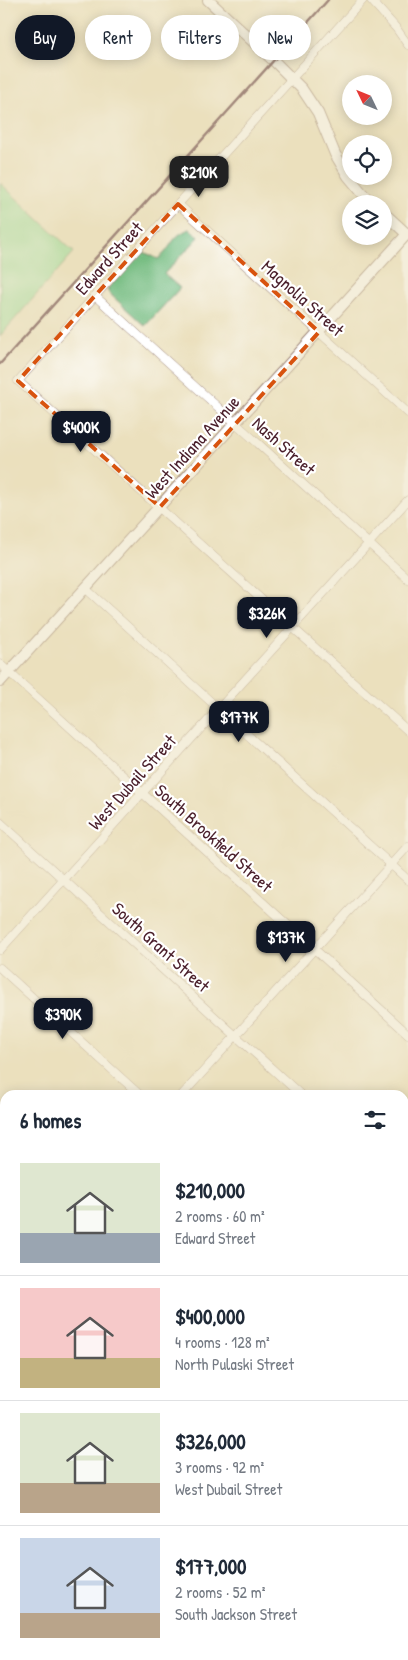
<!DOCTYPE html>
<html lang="en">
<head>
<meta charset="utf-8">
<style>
  body { margin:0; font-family:"Patrick Hand",sans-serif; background:#f6f6f7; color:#1f2937; height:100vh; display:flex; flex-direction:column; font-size:19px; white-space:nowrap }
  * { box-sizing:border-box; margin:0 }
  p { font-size:16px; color:#747a83 }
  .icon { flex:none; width:28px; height:28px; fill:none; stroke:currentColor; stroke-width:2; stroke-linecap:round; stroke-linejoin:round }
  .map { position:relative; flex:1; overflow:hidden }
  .drawer { position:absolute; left:0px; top:1090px; width:409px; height:570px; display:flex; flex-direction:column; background:#fff; border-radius:15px 15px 0 0; box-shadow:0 2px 12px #0003 }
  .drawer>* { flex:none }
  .guide { position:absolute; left:15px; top:15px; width:379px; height:45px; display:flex; gap:10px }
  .needle { width:32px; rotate:313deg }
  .tools { position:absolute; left:342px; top:75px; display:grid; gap:10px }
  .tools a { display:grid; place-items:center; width:50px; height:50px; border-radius:50%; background:#fff; box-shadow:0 2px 12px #0003; font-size:25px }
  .price { position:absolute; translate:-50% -42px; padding:0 11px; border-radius:10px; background:#111827; color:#fff; font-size:16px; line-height:32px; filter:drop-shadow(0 1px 2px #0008) }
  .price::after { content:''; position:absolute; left:50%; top:30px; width:15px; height:11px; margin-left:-8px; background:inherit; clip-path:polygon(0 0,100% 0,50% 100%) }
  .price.active { background:#222; color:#fff }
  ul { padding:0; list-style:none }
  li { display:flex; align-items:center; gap:15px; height:125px; padding:0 20px }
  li+li { border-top:1px solid #e0e1e3 }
  li span { display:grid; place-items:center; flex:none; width:140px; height:100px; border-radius:0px; color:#555 }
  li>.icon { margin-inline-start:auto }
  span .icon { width:60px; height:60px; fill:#fffc; stroke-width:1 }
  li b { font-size:21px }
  h2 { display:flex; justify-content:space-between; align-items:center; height:60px; padding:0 20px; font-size:21px }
  .pill { padding:0 18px; border-radius:22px; background:#fff; box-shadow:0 2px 12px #0003; font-size:18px; line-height:45px }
  .pill.active { background:#111827; color:#fff }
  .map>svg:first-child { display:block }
  .green { fill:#91dc98; stroke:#6e7e62 }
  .forest { fill:#74bc80; stroke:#5f6e56 }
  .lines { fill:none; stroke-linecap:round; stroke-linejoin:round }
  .minor-casing { stroke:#9a8074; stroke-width:9 }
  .tertiary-casing { stroke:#9a8074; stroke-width:12 }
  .primary-casing { stroke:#9a8074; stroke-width:14 }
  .minor { stroke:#fff; stroke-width:8 }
  .tertiary { stroke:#fff; stroke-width:10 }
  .primary { stroke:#fff; stroke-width:12 }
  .rail { stroke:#4a1f2b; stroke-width:2.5 }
  .marked { fill:none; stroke:#d8530f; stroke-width:4; stroke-dasharray:10 6; stroke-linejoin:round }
  .labels { text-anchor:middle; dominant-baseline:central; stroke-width:4.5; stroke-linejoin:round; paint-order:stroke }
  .street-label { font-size:18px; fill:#4a1f2b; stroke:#fff }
</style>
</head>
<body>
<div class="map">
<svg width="408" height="1660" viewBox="0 0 408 1660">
  <rect width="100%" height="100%" fill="#fff"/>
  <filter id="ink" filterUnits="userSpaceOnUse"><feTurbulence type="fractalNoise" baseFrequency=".02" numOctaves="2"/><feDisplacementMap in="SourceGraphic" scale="10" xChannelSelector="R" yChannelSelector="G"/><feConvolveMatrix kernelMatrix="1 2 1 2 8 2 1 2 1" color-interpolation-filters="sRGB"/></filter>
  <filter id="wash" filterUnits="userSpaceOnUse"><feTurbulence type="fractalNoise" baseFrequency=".0096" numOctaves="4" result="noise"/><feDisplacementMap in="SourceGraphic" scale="20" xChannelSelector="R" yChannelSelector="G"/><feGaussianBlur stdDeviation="1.12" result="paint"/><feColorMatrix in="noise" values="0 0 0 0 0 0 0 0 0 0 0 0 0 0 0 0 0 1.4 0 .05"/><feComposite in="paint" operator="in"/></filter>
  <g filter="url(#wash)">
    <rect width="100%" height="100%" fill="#ebe0bd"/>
    <!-- green -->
    <path class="green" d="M0,183L74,252L0,336Z"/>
    <!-- forest -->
    <g class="forest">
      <path d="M190,229L199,237L164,274L180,288L145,326L108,292V288L142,251L158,259C173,248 170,236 190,229Z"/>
      <path d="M120,1655H206L212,1660H125Z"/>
    </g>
  </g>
  <g filter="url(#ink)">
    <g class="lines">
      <!-- minor casing -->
      <g class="minor-casing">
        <g id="minor">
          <path d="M363,0L18,381L408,731"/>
          <path d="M371,0L396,28L408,45"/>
          <path d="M178,204L408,413"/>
          <path d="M95,296L408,579"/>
          <path d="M85,588L408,880"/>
          <path d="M0,664L408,1034"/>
          <path d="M0,822L301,1095"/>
          <path d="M0,950L408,500"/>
          <path d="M0,968L140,1095"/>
          <path d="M182,1095L408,846"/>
          <path d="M0,1112L5,1116"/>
          <path d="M404,1130L408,1126"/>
          <path d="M404,1188L408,1191"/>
          <path d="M0,1255L5,1260"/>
          <path d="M0,1295L5,1289"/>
          <path d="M404,1334L408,1338"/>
          <path d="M404,1423L408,1426"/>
          <path d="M0,1559L5,1564"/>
          <path d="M0,1575L5,1569"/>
          <path d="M106,1655L111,1660"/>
        </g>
      </g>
      <!-- tertiary casing -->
      <g class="tertiary-casing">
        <g id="tertiary">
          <path d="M208,0L274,61L302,89L318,113L335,154L348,176L363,194L374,204"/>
          <path d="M384,213L408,235"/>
          <path d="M0,682L408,233"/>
          <path d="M0,1395L5,1399"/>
          <path d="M404,1537L408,1533"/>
          <path d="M282,1655L287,1660"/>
        </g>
      </g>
      <!-- primary casing -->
      <g class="primary-casing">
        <g id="primary">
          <path d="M404,1639L408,1622"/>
          <path d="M399,1660L400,1655"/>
        </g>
      </g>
      <!-- minor -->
      <use href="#minor" class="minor"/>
      <!-- tertiary -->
      <use href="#tertiary" class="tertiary"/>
      <!-- primary -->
      <use href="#primary" class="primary"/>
      <!-- rail -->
      <path class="rail" d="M0,364L328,0"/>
    </g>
  </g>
  <!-- marked area -->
  <path d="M0 0H408V1660H0ZM178,204L319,332L160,507L18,381Z" fill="#ebe0bd" fill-opacity=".55" fill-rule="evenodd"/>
  <path class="marked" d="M178,204L319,332L160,507L18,381Z"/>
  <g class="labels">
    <!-- street labels -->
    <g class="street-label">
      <text transform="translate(109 258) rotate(-48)">Edward Street</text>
      <text transform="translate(303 298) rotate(42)">Magnolia Street</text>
      <text transform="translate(284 446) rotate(42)">Nash Street</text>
      <text transform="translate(192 447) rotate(-48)">West Indiana Avenue</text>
      <text transform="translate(132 782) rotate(-48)">West Dubail Street</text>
      <text transform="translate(214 838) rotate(42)">South Brookfield Street</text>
      <text transform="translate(161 947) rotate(42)">South Grant Street</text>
    </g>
  </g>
</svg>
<div class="tools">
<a><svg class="needle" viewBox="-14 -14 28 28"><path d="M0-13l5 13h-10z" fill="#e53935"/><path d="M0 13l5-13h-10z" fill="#747a83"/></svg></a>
<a><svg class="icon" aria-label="locate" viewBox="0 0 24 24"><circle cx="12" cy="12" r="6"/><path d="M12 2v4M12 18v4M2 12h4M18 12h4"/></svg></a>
<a><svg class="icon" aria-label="layers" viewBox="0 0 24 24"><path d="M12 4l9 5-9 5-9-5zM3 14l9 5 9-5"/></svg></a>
</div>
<b class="price active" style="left:199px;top:198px">$210K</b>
<b class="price" style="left:81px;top:453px">$400K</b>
<b class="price" style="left:267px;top:639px">$326K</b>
<b class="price" style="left:239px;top:743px">$177K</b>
<b class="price" style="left:286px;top:963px">$137K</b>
<b class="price" style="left:63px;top:1040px">$390K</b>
<div class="guide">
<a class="pill active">Buy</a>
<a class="pill">Rent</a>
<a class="pill">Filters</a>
<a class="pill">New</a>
</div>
<section class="drawer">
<h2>6 homes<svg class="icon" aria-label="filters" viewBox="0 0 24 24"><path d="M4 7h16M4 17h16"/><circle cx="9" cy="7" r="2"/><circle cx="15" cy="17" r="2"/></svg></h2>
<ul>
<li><span style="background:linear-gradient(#dfe7d0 70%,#9aa5b1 0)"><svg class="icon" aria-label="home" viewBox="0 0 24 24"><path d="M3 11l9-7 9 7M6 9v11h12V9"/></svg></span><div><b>$210,000</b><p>2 rooms · 60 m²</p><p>Edward Street</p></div></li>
<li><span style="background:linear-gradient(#f6c9c9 70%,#c2b280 0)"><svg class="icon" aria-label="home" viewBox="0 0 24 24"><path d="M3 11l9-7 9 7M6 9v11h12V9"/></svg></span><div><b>$400,000</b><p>4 rooms · 128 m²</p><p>North Pulaski Street</p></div></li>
<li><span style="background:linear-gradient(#dfe7d0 70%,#b9a48a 0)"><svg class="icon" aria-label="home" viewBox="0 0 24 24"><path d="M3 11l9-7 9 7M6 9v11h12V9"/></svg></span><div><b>$326,000</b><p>3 rooms · 92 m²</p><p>West Dubail Street</p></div></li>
<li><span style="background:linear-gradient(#c9d6e8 75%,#b9a48a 0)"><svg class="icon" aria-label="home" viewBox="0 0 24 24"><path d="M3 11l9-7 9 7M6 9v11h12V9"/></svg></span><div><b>$177,000</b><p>2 rooms · 52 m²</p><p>South Jackson Street</p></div></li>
</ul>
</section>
</div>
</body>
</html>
